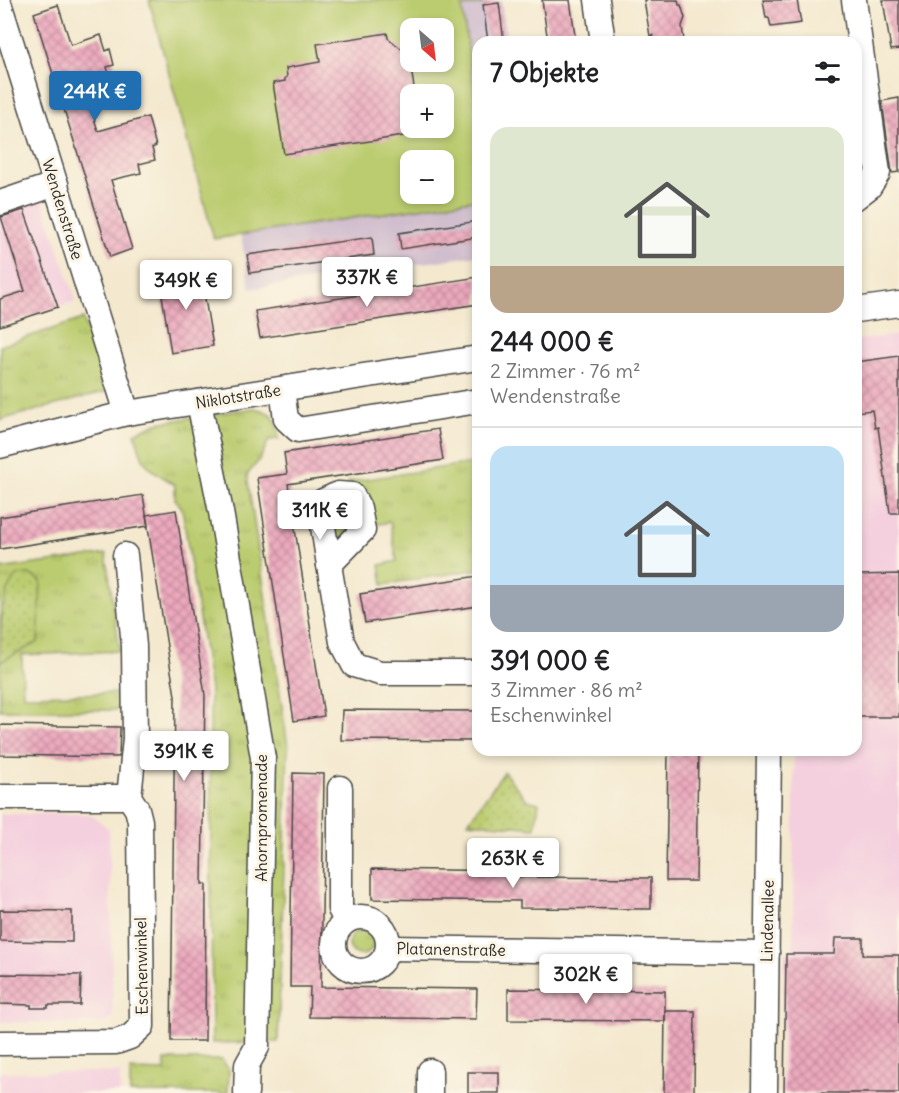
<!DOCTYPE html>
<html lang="de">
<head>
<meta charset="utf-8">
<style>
  body { margin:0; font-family:Delius,sans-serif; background:#f2f2f2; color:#202124; height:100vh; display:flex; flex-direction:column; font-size:22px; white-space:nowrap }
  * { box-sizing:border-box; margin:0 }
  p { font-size:20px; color:#757577 }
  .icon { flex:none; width:33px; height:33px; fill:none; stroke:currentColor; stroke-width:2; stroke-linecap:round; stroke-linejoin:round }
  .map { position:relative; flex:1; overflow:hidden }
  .panel { position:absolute; left:472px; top:36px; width:390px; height:720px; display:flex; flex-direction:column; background:#fff; border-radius:18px; box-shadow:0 3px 9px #0003 }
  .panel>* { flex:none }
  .needle { width:39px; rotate:152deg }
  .buttons { position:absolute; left:400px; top:18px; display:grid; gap:12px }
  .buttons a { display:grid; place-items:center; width:54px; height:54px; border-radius:12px; background:#fff; box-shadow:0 3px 9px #0003; font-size:30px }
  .price { position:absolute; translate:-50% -51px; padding:0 14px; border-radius:6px; background:#fff; color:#222; font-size:20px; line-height:39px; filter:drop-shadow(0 2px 3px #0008) }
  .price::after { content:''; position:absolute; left:50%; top:36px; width:18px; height:14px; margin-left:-9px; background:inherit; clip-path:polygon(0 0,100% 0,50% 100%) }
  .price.active { background:#1f6fb2; color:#fff }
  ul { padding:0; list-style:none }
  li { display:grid; align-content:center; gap:12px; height:318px; padding:0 18px }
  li+li { border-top:2px solid #e0e0e0 }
  li span { display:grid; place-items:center; height:186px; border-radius:18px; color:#555 }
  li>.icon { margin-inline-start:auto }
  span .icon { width:108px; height:108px; fill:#fffc; stroke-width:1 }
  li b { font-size:26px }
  h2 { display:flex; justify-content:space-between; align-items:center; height:72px; padding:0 18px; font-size:26px }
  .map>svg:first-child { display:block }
  .built { fill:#f4cfde }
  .industrial { fill:#d0bdce }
  .grass { fill:url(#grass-tufts); stroke:#737c4d; stroke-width:1.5 }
  .park { fill:url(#park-dots); stroke:#737c4d; stroke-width:1.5 }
  .pitch { fill:#bbcc6f; stroke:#737c4d; stroke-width:1.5; fill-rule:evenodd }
  .building { fill:url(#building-cross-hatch) }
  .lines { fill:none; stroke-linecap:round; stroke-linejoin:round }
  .minor-casing { stroke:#494844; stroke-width:27 }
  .minor { stroke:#fff; stroke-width:24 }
  .labels { text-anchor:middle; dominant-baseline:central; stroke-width:6; stroke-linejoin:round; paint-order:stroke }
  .street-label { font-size:16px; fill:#2b2b2b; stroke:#fcf5e5 }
</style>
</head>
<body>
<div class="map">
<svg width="899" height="1093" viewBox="0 0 899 1093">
  <defs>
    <pattern id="grass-tufts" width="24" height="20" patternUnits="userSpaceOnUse" patternTransform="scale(1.5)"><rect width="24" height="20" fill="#bbcc6f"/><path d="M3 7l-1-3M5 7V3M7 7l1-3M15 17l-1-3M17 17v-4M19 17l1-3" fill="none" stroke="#a1af60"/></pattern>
    <pattern id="park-dots" width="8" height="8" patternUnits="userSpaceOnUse" patternTransform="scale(1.5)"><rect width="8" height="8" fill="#bbcc6f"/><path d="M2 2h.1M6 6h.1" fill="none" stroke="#a1af60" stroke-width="1.8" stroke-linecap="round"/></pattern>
    <pattern id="building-cross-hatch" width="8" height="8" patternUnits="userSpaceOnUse" patternTransform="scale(1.5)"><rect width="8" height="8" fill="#eda9be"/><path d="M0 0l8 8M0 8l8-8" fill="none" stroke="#c08a9b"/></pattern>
  </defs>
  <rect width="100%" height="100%" fill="#fcf5e5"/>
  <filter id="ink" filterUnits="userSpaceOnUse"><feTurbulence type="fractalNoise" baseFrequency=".0167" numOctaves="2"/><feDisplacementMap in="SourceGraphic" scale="12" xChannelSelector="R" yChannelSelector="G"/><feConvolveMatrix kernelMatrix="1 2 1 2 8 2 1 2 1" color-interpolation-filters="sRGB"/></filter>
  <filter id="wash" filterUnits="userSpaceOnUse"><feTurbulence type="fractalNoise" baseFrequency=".008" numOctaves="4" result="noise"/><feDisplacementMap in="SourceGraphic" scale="24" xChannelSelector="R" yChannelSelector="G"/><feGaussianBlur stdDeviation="1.35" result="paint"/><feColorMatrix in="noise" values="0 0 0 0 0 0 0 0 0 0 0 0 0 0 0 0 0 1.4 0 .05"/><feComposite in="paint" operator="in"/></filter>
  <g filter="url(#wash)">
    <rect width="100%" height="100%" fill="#f4e9cf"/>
    <!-- built -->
    <g class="built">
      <path d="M41,196L76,301L0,326V209Z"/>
      <path d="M899,335V1093H781L784,952L793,951L794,750H856L857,340Z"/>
      <path d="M0,814H90L109,829L113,1018L104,1023L0,1022Z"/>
      <rect x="0" y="1072" width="120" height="21"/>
    </g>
    <!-- industrial -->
    <g class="industrial">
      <path d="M501,1L507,42H478V119L462,6Z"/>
      <path d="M478,199V255L250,289L241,235Z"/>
    </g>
    <!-- grass -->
    <g class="grass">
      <path d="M83,319L108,391L0,420V346Z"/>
      <path d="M254,408C276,413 276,417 279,439L269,440L260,459L247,475L288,747L278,1042L212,1043L210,690L182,508L175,499V485C146,466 143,467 135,433L157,423Z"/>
      <path d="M478,462V569L383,585L380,565L397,561L390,522L374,525L367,506L348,482Z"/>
      <path d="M331,504H348L353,526L332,547Z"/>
      <path d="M106,554L120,651L22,655L23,695L124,693V710H0V569Z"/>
      <circle cx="361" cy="943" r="12"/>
      <path d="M165,1060H222L229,1070L228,1093H130V1070L165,1071Z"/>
    </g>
    <!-- park -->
    <g class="park">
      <path d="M29,574L41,581L38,642L0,662C0,639 0,592 16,577C19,575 25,574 29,574Z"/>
      <path d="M504,772L527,800L539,803L535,828L468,822Z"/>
    </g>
    <!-- pitch -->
    <path class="pitch" d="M149,0H482V4L462,7L478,119V199L214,239ZM411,28H444V62H411ZM411,94H444V128H411ZM411,160H444V194H411Z"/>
    <g id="blocks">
      <!-- building -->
      <g class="building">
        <path d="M542,0H570L576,42H548Z"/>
        <path d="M644,0H678L679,5H681L685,18L682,26L684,41L654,42L653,35L650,36Z"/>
        <path d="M763,0H797L801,23L771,27L769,18H766Z"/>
        <path d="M883,0H899V49L891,50Z"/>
        <path d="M499,3L504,42H488L483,5Z"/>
        <path d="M58,5L71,45L101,35L106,51L110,49L114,65L107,67L115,95L89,102L98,131L148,117L156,146L152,148L155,160L139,164L141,173L111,180L132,249L110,257L34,13Z"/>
        <path d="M387,33L388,38L403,50L408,49L415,94L405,98L408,121L411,124V128H416L410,135L284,154L273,83L285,81V78L287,77L286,68L320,62L317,44Z"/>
        <path d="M899,98V172L892,173L882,101Z"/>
        <path d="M24,210L58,307L0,326V299L25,291L1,217Z"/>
        <path d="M478,221V237L401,249L399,233Z"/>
        <path d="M372,237L374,255L250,273L247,255Z"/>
        <path d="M200,269L213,346L171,353L159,276Z"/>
        <path d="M478,277V304L260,338L255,311Z"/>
        <path d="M899,356V513H890L878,427L875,428L872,410L856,412V362Z"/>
        <path d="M438,429L443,460L288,484L324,716L294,721L257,478L287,474L284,453Z"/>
        <path d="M143,495L148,526L0,549V517Z"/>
        <path d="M176,510L205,695L202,884H206L205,1041H171L175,696L146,515Z"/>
        <path d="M899,574V717H856V575Z"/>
        <path d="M478,576V606L365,623L360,594Z"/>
        <path d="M342,710L478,711V741L341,740Z"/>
        <path d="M0,725L120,727L119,757L0,755Z"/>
        <path d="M668,750H698L696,881H666Z"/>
        <path d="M293,773L324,774L321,987L477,989L476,1019L309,1017L310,987H290Z"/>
        <path d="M372,869L520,871V877L651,878V909L520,908V901L372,899Z"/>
        <path d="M0,910L72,911V942L0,941Z"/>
        <path d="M835,938H863V955H899V1093H784L786,954H834Z"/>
        <path d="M0,974L81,975L80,1005H48V1008H31V1005L0,1004Z"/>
        <path d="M508,989L665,991V1021L508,1020Z"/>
        <path d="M665,1011H695L694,1093H664Z"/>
        <rect x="468" y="1072" width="31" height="21"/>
      </g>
    </g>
  </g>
  <g filter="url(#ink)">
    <use href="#blocks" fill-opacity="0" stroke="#494844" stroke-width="1.5"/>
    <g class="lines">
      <!-- minor casing -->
      <g class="minor-casing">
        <g id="minor">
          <path d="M597,0L603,42"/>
          <path d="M854,0L878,173L869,187L856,197"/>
          <path d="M0,6L127,413"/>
          <path d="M0,203L56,184"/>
          <path d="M856,310L899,304"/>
          <path d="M282,389L286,419L298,430L478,401"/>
          <path d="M199,402L221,512L263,758L257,1047L247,1065L246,1093"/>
          <path d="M0,446L127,413L478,358"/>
          <path d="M338,494L352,495L359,508L363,530L329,565L321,514L323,501Z"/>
          <path d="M329,565L342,642L354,665L380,673H478"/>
          <path d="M340,788V909L346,921"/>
          <path d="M0,797H129"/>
          <circle cx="361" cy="944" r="27"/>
          <path d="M388,948L767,953"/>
          <path d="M0,1043L116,1042L130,1037L142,1026L140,821L137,809L129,797L135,739L134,646L125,555"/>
          <path d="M430,1093V1071"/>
          <path d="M765,1093L769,750"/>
        </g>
      </g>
      <!-- minor -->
      <use href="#minor" class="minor"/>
    </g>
  </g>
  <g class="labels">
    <!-- street labels -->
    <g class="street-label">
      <text transform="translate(63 209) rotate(73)">Wendenstraße</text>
      <text transform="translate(238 396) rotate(-9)">Niklotstraße</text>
      <text transform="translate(261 818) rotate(-90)">Ahornpromenade</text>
      <text transform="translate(767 921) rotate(-89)">Lindenallee</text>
      <text transform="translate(451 949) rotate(1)">Platanenstraße</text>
      <text transform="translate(141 966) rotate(-91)">Eschenwinkel</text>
    </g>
  </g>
</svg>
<div class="buttons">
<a><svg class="needle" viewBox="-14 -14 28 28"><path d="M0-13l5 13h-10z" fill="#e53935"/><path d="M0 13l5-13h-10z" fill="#757577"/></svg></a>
<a>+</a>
<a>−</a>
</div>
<b class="price active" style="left:95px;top:122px">244K €</b>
<b class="price" style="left:367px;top:308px">337K €</b>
<b class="price" style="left:186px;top:311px">349K €</b>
<b class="price" style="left:320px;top:541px">311K €</b>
<b class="price" style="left:184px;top:782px">391K €</b>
<b class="price" style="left:513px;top:889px">263K €</b>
<b class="price" style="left:586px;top:1005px">302K €</b>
<section class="panel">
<h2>7 Objekte<svg class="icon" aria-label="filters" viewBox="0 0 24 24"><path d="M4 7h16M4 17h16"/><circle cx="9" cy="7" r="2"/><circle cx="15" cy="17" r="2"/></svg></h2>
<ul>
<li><span style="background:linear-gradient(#dfe7d0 75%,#b9a48a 0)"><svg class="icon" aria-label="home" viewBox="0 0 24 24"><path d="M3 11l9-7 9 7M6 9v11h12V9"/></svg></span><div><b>244 000 €</b><p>2 Zimmer · 76 m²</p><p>Wendenstraße</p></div></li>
<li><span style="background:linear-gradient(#bfe0f5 75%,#9aa5b1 0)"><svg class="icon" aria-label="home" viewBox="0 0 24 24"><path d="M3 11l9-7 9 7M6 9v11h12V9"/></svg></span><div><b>391 000 €</b><p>3 Zimmer · 86 m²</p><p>Eschenwinkel</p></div></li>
</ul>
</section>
</div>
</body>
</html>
